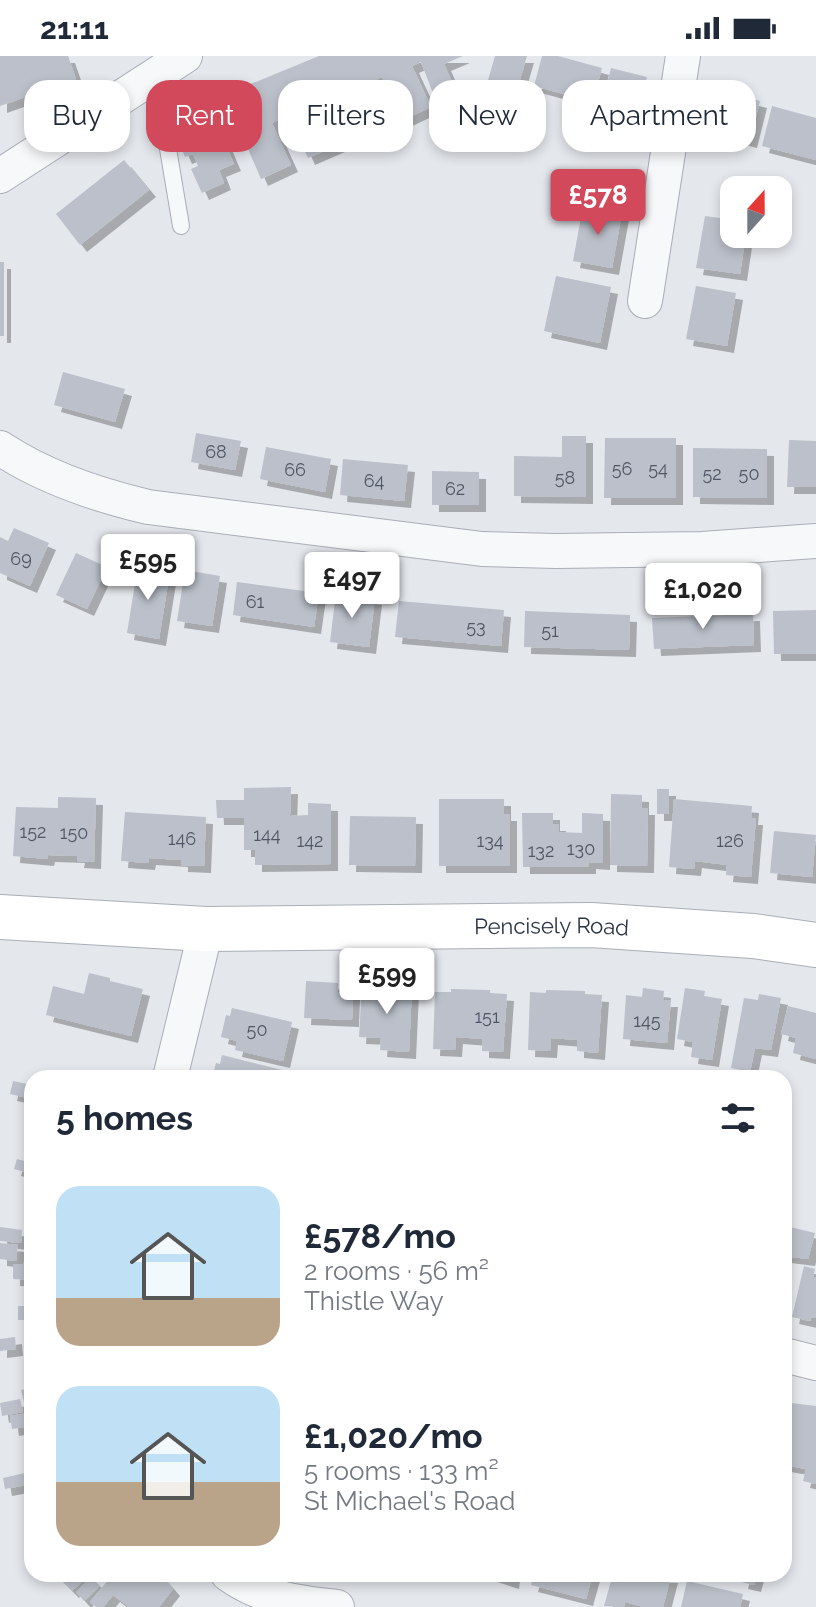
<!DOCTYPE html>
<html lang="en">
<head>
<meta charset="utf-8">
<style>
  body { margin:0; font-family:Raleway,sans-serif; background:#f6f6f7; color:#1f2937; height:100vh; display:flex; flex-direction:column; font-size:30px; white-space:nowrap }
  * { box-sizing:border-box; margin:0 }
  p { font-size:26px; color:#747a83 }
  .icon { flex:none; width:44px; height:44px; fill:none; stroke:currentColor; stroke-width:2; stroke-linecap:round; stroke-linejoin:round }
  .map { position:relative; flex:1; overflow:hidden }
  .details { position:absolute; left:24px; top:1014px; width:768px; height:512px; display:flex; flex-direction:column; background:#fff; border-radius:24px; box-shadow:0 4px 12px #0003 }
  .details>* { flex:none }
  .guide { position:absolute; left:24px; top:24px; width:768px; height:72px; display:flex; gap:16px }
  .needle { width:52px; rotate:21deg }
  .fabs { position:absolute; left:720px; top:120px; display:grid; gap:16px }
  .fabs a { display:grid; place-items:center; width:72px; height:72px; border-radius:16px; background:#fff; box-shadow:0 4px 12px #0003; font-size:40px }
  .price { position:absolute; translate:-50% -68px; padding:0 18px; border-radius:8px; background:#fff; color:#222; font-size:26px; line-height:52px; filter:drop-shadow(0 2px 4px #0008) }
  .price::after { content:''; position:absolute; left:50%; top:48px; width:24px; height:18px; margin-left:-12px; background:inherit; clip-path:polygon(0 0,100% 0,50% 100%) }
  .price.active { background:#d1495b; color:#fff }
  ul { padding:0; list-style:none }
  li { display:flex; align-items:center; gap:24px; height:200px; padding:0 32px }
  li span { display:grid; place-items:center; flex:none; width:224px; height:160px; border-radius:24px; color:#555 }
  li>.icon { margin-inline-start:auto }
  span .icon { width:96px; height:96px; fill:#fffc; stroke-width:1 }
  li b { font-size:34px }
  h2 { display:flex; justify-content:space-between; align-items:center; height:96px; padding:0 32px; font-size:34px }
  .tag { padding:0 28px; border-radius:24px; background:#fff; box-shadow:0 4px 12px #0003; font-size:28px; line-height:72px }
  .tag.active { background:#d1495b; color:#fff }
  .status { display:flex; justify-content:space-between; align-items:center; height:56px; padding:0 40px; background:#fff; direction:ltr }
  .status svg { height:22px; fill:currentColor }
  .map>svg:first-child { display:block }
  .building { fill:#bbc0ca; filter:url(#shadow) }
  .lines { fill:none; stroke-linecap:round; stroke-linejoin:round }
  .lane-casing { stroke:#a9aeb7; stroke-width:18 }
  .street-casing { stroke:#a9aeb7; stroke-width:36 }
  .secondary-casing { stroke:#a9aeb7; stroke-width:46 }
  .lane { stroke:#f7f8fa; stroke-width:16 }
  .street { stroke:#f7f8fa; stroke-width:34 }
  .secondary { stroke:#fff; stroke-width:44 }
  .labels { text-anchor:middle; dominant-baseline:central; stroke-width:8; stroke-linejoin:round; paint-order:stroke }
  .number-label { font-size:18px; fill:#4f5766 }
  .street-label { font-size:22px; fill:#2b3445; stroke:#f4f6f9 }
</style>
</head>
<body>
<div class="status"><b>21:11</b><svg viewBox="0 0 49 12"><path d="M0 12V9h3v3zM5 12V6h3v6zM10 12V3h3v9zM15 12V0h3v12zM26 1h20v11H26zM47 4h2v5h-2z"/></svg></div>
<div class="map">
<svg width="816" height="1551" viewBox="0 0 816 1551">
  <defs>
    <filter id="shadow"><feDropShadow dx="7" dy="7" stdDeviation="0" flood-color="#0004"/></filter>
  </defs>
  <rect width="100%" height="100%" fill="#e4e7ec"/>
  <!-- building -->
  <g class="building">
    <path d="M0,0H68L76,23L0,50Z"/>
    <path d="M319,0H463L444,8L456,35L455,62H434V40L421,6L412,10L431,51L401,65L382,21L365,29L383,70L353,84L335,40L319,47L338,89L308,102L289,59L272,67L291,109L261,123L242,79L225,87L234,108L219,114L224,127L202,137L191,113L198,110L193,98L185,101L168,62Z"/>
    <path d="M495,0H527L513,47L484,38Z"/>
    <path d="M542,0H558L602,12L593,46L534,30Z"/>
    <path d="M611,12L647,21L630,89L594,79Z"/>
    <path d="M732,38L760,45L750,85L723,78Z"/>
    <path d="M772,50L816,62V104L762,90Z"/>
    <path d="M124,104L149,134L80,189L56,158Z"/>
    <path d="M583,150L622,157L612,212L573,205Z"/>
    <path d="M705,160L734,164V178H746L740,218L696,212Z"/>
    <rect x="0" y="206" width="4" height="74"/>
    <path d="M556,220L611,231L600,287L544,275Z"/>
    <path d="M696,230L736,237L727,290L686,283Z"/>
    <path d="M63,316L125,333L115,366L54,349Z"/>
    <path d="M196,377L241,385L235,414L191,406Z"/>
    <path d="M562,380H586V441L514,440V400L562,401Z"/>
    <path d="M605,382H676V442H604Z"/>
    <path d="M789,384L816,385V431H787Z"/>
    <path d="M266,391L331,403L325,436L260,423Z"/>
    <path d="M693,392L767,393V442L693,441Z"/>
    <path d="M343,403L408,409L404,445L340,439Z"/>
    <path d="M432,415L479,416V449H432Z"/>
    <path d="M14,472L49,487L30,530L0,517V481L8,485Z"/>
    <path d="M76,497L107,511L87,553L56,539Z"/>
    <path d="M138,509L170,515L159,583L127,577Z"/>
    <path d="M185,514L220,520L212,570L177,565Z"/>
    <path d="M237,526L319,537L314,571L233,559Z"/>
    <path d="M336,537L375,542L369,591L330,586Z"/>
    <path d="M399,545L504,554L501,590L395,581Z"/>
    <path d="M816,554V598H774L773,555Z"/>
    <path d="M525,555L630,559L629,594L524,591Z"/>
    <path d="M753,558L754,589L654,593L652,562Z"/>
    <path d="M291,731L290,760L308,759V747L331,748V808L255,809V794H244V762H217L216,744H244V732Z"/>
    <rect x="657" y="733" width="12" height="25"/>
    <path d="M611,738L642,739V752H648L647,810L610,809Z"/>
    <path d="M58,741L96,742L94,806L77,805L78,800L48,799L47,803L13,800L16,751L58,752Z"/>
    <path d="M439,743H504V758H510V810H439Z"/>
    <path d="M674,743L752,750L751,762H756L751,821L726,819L727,809L695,805L694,813L669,811Z"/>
    <path d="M125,756L206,761L204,810L181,809V804L149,802L148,807L121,805Z"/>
    <path d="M522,757H553V768H559V776L582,777V757L603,758V807L589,806V811H523Z"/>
    <path d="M350,760L416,761L415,810L349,809Z"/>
    <path d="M774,775L816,779L812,821L770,817Z"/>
    <path d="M89,917L110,922V925L143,933L131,980L46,959L53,930L84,938Z"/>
    <path d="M306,925L338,927V936L353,937L352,964L304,962Z"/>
    <path d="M362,928L412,931L409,996L380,994L381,982L359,981Z"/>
    <path d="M643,932L664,935L663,944H671L667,987L623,983L626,939L642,941Z"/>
    <path d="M685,932L705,935L704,940L722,943L712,1004L691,1001L693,986L677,983Z"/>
    <path d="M451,933L490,934V937L507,938L503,996L482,995V983L456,981L455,994L433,993L435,936H451Z"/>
    <path d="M546,934L585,935V938L602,939L598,997L577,995V984L551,982L550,995L528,994L530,936L546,937Z"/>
    <path d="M759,938L781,942L771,994L755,992L750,1016L731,1012L744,942L758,944Z"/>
    <path d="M788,950L816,957V1003L793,997L796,982L781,978Z"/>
    <path d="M232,952L292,966L283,1005L235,994L237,985L221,981L226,959L230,960Z"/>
    <path d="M222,999L282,1014L280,1022H212L216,1007L220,1008Z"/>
    <path d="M13,1025L32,1029V1043L10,1038Z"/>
    <path d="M17,1103L32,1107V1118L14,1113Z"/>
    <path d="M31,1146H32V1176L24,1174Z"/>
    <path d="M0,1171L22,1174L21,1187L0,1185Z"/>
    <path d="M790,1171L815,1177L808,1203L784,1200Z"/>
    <path d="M0,1187L18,1189L16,1205L0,1203Z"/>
    <path d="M13,1208H32V1264H18V1250H28V1224L13,1223Z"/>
    <path d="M804,1210L815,1213L813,1221H816V1262L811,1261L810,1265L792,1261Z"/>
    <path d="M15,1281L16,1293L0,1295V1283Z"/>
    <path d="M32,1291V1306L27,1307L24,1293Z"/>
    <path d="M32,1332V1348L25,1350L21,1334Z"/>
    <path d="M20,1343L23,1356L2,1360L0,1347Z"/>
    <path d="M784,1343L792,1345L791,1347L816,1350V1428L803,1425L806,1413L784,1409Z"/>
    <path d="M29,1357L31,1370L12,1373L10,1360Z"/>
    <path d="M25,1417L27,1429L5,1433L3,1422Z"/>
    <path d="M60,1518H90L72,1535L57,1520Z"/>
    <path d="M113,1518H160L173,1533L159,1551H129L113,1539L103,1551H96L90,1546Z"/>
    <path d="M487,1518H513L512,1526Z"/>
    <path d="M534,1518H593L586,1543L531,1529Z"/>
    <path d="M613,1518L671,1520L663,1551H644L625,1546L624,1551L604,1550Z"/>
    <path d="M743,1518H757L754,1529L741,1526Z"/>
    <path d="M91,1521L100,1530L84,1545L76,1536Z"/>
    <path d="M687,1525L743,1538L740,1551H681Z"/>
  </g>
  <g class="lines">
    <!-- lane casing -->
    <g class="lane-casing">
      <path id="lane" d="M170,51L165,58L164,69L181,170"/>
    </g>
    <!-- street casing -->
    <g class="street-casing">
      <g id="street">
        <path d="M0,120L185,0"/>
        <path d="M645,245L683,0"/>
        <path d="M0,392C45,422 97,439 148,451L482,493L556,495L702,493L816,485"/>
        <path d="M170,1022L206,873"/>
        <path d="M784,1299L816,1307"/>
        <path d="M228,1518C261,1542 297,1547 337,1551"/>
      </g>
    </g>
    <!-- secondary casing -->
    <g class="secondary-casing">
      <g id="secondary">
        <path id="s1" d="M0,861L206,873L591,869L753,880L816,889"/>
      </g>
    </g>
    <!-- lane -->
    <use href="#lane" class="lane"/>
    <!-- street -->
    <use href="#street" class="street"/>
    <!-- secondary -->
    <use href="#secondary" class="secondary"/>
  </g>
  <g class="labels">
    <!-- number labels -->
    <g class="number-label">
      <text x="216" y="395">68</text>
      <text x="622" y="412">56</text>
      <text x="658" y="412">54</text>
      <text x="295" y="413">66</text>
      <text x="712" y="417">52</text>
      <text x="749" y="417">50</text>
      <text x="565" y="421">58</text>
      <text x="374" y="424">64</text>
      <text x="455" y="432">62</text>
      <text x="21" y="502">69</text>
      <text x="255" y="545">61</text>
      <text x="476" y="570">53</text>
      <text x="550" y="574">51</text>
      <text x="33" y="775">152</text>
      <text x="74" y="776">150</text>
      <text x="267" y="778">144</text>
      <text x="182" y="782">146</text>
      <text x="310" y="784">142</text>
      <text x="490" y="784">134</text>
      <text x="730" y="784">126</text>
      <text x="581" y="792">130</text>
      <text x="541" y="794">132</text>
      <text x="487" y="960">151</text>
      <text x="647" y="964">145</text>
      <text x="257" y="973">50</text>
    </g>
    <!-- street labels -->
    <g class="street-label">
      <text stroke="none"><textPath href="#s1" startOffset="552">Pencisely Road</textPath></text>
    </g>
  </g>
</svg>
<div class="fabs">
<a><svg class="needle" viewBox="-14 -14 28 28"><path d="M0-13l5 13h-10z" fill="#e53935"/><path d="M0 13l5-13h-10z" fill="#747a83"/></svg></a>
</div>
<b class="price active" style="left:598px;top:181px">£578</b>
<b class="price" style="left:148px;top:546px">£595</b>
<b class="price" style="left:352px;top:564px">£497</b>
<b class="price" style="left:703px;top:575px">£1,020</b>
<b class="price" style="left:387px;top:960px">£599</b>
<div class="guide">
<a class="tag">Buy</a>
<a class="tag active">Rent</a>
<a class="tag">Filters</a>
<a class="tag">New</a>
<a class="tag">Apartment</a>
</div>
<section class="details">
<h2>5 homes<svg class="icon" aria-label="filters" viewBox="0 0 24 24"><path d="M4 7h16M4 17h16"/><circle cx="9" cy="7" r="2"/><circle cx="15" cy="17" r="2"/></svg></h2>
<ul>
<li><span style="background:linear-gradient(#bfe0f5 70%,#b9a48a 0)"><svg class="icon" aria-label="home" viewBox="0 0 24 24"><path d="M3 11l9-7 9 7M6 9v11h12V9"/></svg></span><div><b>£578/mo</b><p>2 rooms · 56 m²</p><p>Thistle Way</p></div></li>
<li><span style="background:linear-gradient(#bfe0f5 60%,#b9a48a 0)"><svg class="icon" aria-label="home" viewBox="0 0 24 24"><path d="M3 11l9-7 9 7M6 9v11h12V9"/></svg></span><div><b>£1,020/mo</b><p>5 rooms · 133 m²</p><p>St Michael's Road</p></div></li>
</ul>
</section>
</div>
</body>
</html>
